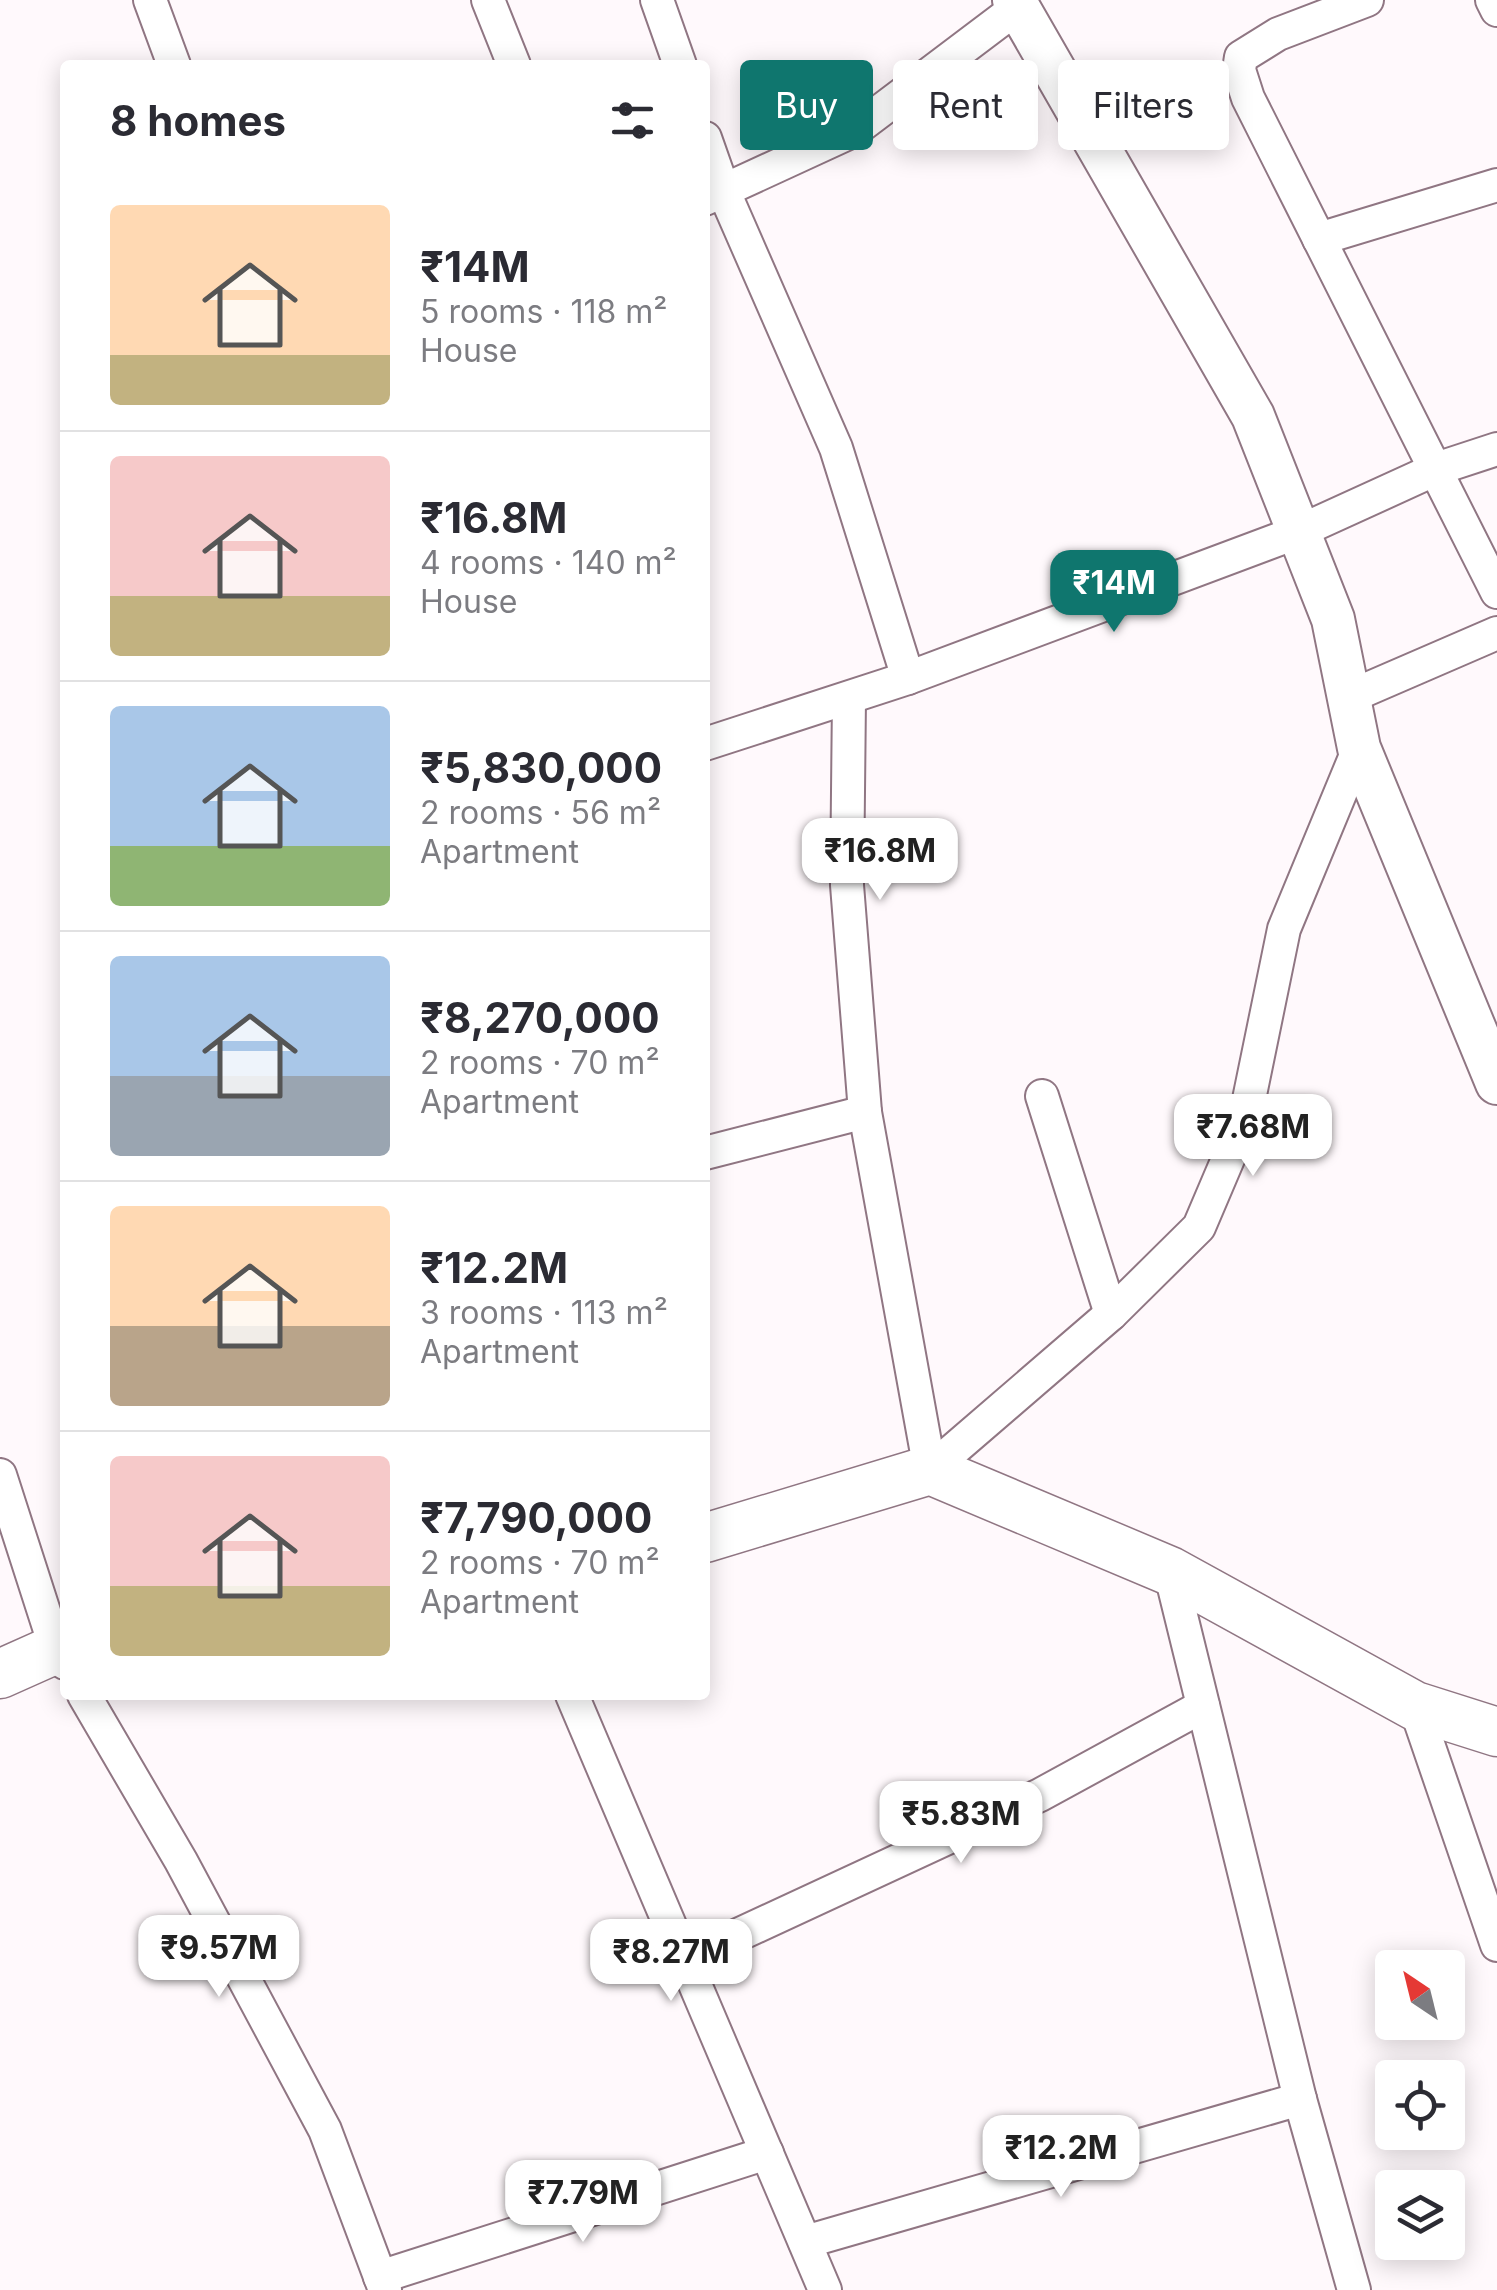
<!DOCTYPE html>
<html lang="en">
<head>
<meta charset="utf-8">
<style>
  body { margin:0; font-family:Inter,sans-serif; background:#f2f2f3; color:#2b2b33; height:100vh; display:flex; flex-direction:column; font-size:38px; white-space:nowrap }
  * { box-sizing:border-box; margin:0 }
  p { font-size:32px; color:#7c7c81 }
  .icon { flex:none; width:55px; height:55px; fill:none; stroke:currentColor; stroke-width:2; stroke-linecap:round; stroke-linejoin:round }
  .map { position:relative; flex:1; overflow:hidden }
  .details { position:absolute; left:60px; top:60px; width:650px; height:1640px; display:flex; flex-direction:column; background:#fff; border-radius:10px; box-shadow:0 5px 25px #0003 }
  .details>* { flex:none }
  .banner { position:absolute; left:740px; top:60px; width:605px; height:90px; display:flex; gap:20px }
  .needle { width:65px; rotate:325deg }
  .tools { position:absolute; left:1375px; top:1950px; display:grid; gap:20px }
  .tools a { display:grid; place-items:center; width:90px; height:90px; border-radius:10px; background:#fff; box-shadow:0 5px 25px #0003; font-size:50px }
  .price { position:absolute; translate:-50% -85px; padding:0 22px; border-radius:20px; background:#fff; color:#222; font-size:32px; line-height:65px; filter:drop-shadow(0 2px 5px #0008) }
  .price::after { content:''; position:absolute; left:50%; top:60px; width:30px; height:22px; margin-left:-15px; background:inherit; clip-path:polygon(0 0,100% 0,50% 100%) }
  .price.on { background:#0f766e; color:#fff }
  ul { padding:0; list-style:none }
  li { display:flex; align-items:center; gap:30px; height:250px; padding:0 50px }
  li+li { border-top:2px solid #e1e1e2 }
  li span { display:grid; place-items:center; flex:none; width:280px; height:200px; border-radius:10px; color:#555 }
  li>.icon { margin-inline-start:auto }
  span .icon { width:120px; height:120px; fill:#fffc; stroke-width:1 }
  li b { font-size:42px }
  h2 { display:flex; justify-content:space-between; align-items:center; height:120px; padding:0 50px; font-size:42px }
  .pill { padding:0 35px; border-radius:10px; background:#fff; box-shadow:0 5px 25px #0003; font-size:35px; line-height:90px }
  .pill.on { background:#0f766e; color:#fff }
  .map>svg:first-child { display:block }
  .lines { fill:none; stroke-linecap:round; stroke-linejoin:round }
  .minor-casing { stroke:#907683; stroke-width:36 }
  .tertiary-casing { stroke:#907683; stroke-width:46 }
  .secondary-casing { stroke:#907683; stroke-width:51 }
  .minor { stroke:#fff; stroke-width:32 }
  .tertiary { stroke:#fff; stroke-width:42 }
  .secondary { stroke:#fff; stroke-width:48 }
</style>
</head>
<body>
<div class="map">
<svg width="1497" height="2290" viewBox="0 0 1497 2290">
  <rect width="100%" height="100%" fill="#fff9fc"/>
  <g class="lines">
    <!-- minor casing -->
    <g class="minor-casing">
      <g id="minor">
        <path d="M150,0L174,65"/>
        <path d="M488,0L514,65"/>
        <path d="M657,0L680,65"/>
        <path d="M1367,0L1278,34L1241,57L1239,70L1248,98L1497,592"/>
        <path d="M1492,0L1497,10"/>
        <path d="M705,138L724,192L836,448L908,678"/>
        <path d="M705,199L855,130L1018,7"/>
        <path d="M1319,239L1497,185"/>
        <path d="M1349,697L1497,633"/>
        <path d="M849,698L847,885L865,1112L930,1470"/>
        <path d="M705,744L908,678L1298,532L1436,469L1497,449"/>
        <path d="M1042,1096L1111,1314"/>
        <path d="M705,1153L865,1112"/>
        <path d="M930,1470L1111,1314L1199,1227L1245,1119L1284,929L1359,748"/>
        <path d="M0,1475L56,1649L65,1663"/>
        <path d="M1170,1571L1300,2099L1354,2290"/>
        <path d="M84,1695L181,1861L325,2130L385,2290"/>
        <path d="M572,1695L825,2290"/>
        <path d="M1415,1706L1497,1945"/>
        <path d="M686,1959L1040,1795L1203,1706"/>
        <path d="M805,2242L1300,2099"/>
        <path d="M380,2277L767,2153"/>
      </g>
    </g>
    <!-- tertiary casing -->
    <g class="tertiary-casing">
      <path id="tertiary" d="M1014,0L1253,416L1333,619L1359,748L1497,1083"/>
    </g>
    <!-- secondary casing -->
    <g class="secondary-casing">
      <g id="secondary">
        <path d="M705,1538L930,1470L1170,1571L1415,1706L1497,1732"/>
        <path d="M0,1674L65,1645"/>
      </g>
    </g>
    <!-- minor -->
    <use href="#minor" class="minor"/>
    <!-- tertiary -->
    <use href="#tertiary" class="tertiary"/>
    <!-- secondary -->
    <use href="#secondary" class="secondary"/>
  </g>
</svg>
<div class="tools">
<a><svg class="needle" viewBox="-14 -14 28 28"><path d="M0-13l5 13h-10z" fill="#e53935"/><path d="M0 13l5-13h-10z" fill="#7c7c81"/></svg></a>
<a><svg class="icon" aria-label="locate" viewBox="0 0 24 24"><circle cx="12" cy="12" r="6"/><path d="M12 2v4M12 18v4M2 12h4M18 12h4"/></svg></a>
<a><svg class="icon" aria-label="layers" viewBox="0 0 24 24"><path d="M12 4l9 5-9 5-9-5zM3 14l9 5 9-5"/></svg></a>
</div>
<b class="price on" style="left:1114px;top:635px">₹14M</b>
<b class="price" style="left:880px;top:903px">₹16.8M</b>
<b class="price" style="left:1253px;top:1179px">₹7.68M</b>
<b class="price" style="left:961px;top:1866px">₹5.83M</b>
<b class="price" style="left:219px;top:2000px">₹9.57M</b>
<b class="price" style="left:671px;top:2004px">₹8.27M</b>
<b class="price" style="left:1061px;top:2200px">₹12.2M</b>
<b class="price" style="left:583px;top:2245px">₹7.79M</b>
<div class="banner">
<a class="pill on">Buy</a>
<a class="pill">Rent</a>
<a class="pill">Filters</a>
</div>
<section class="details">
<h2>8 homes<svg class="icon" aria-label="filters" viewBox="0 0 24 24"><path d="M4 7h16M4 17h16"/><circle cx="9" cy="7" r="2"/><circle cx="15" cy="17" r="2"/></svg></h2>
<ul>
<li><span style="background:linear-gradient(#ffd9b3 75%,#c2b280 0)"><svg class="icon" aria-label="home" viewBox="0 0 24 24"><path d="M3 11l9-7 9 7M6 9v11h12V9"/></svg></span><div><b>₹14M</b><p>5 rooms · 118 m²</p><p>House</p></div></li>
<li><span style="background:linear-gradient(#f6c9c9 70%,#c2b280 0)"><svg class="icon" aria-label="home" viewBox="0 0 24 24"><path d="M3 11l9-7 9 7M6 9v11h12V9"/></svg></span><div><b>₹16.8M</b><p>4 rooms · 140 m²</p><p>House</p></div></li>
<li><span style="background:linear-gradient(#a9c7e8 70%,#8fb573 0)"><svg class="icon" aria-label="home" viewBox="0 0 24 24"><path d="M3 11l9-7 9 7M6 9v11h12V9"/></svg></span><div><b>₹5,830,000</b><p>2 rooms · 56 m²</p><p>Apartment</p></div></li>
<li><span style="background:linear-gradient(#a9c7e8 60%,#9aa5b1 0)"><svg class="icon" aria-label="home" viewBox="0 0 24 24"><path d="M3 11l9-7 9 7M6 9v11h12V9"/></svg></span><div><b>₹8,270,000</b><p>2 rooms · 70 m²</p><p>Apartment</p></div></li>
<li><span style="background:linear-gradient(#ffd9b3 60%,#b9a48a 0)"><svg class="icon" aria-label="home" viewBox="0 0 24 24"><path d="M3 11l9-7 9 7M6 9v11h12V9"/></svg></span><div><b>₹12.2M</b><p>3 rooms · 113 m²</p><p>Apartment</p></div></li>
<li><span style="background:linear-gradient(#f6c9c9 65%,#c2b280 0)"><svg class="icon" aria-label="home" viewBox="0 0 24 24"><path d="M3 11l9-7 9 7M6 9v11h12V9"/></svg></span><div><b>₹7,790,000</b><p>2 rooms · 70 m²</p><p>Apartment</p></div></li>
</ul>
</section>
</div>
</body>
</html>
